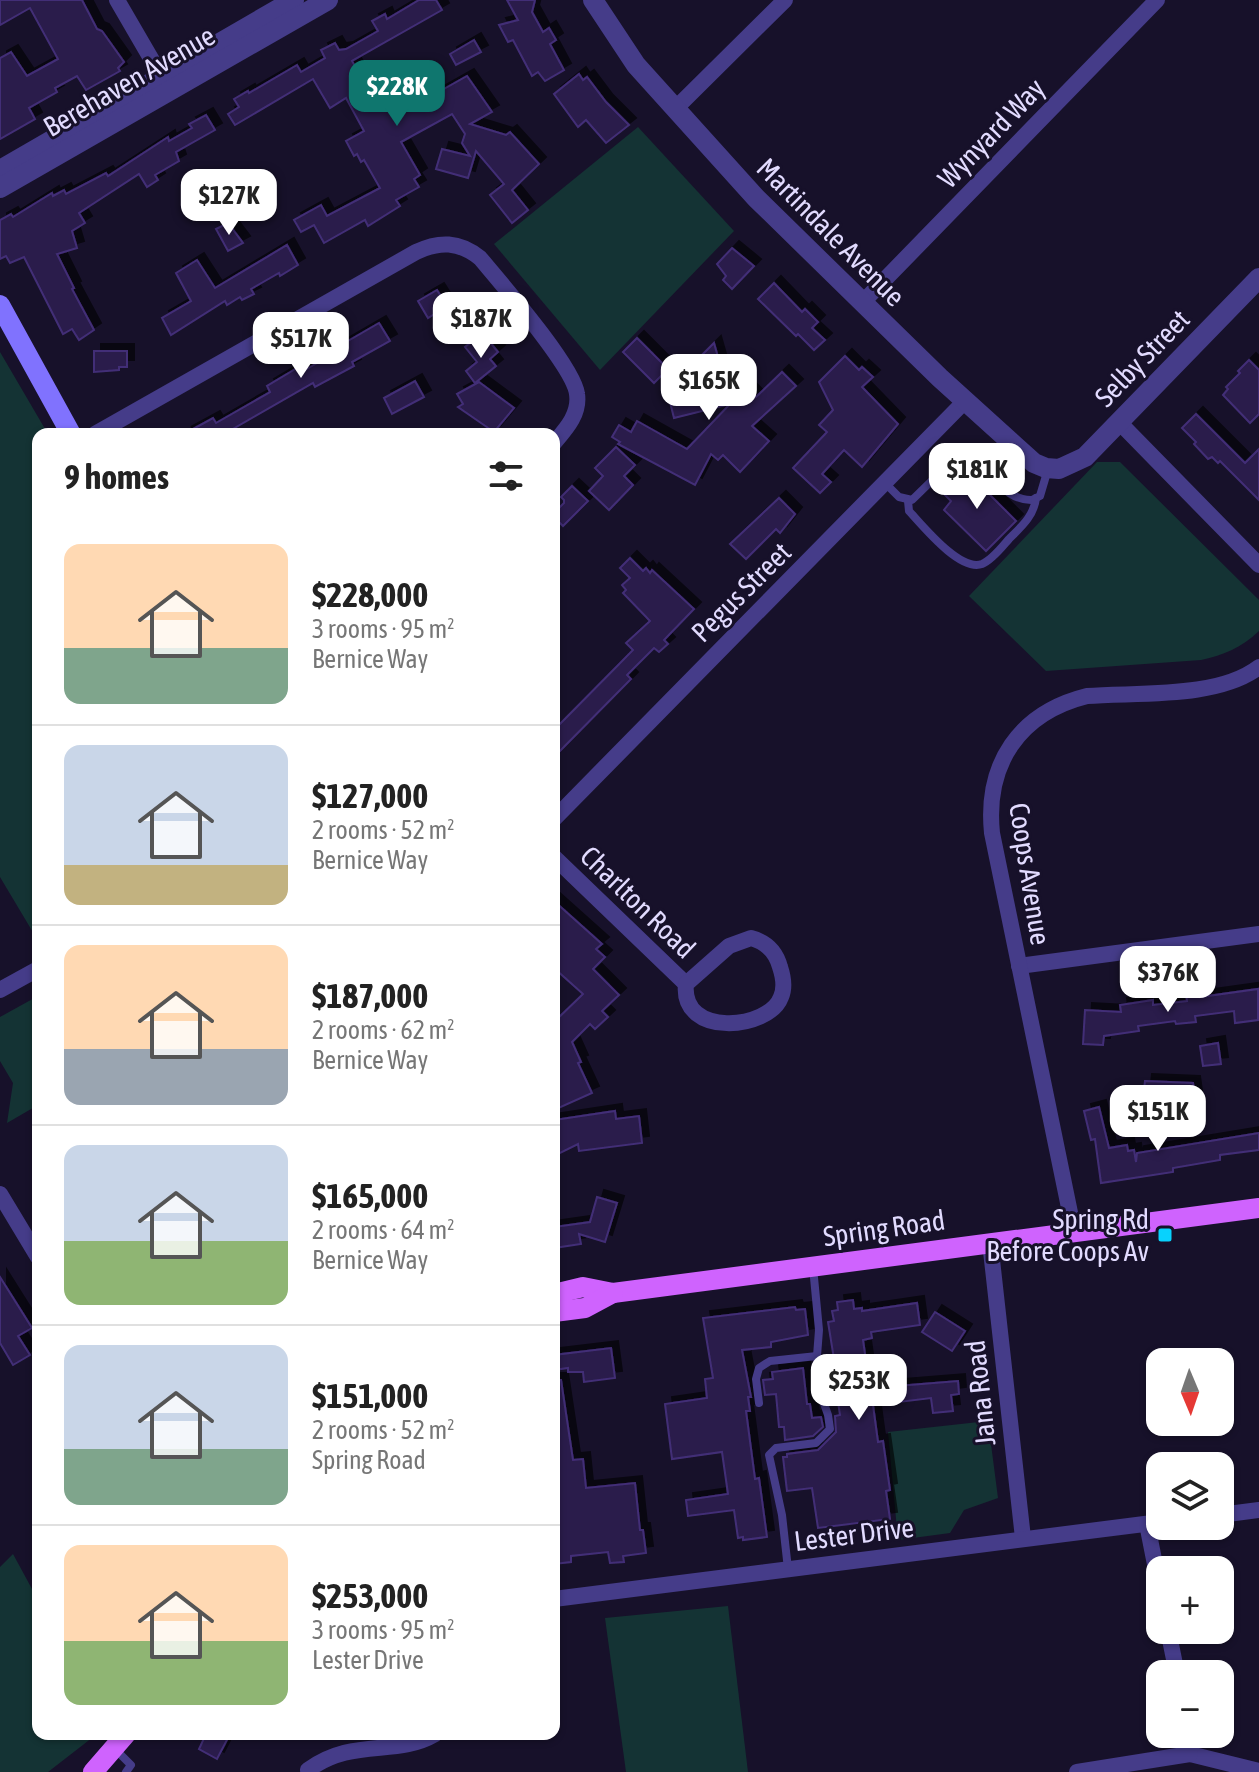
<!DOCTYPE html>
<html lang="en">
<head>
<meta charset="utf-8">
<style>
  body { margin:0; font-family:"Asap Condensed",sans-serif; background:#f6f6f6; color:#222; height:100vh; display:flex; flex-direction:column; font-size:30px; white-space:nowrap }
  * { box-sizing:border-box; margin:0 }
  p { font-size:26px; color:#767676 }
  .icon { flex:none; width:44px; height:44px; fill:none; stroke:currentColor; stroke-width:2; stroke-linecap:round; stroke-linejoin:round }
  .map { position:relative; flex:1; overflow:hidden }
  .details { position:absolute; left:32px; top:428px; width:528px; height:1312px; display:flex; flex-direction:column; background:#fff; border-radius:16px; box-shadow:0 2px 6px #0004 }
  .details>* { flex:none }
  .needle { width:52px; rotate:178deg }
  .tools { position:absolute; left:1146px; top:1348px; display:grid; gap:16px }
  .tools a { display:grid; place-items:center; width:88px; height:88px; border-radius:16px; background:#fff; box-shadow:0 2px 6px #0004; font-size:40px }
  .price { position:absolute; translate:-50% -68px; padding:0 18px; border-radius:16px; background:#fff; color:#222; font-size:26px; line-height:52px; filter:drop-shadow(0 2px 4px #0008) }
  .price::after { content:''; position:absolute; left:50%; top:48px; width:24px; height:18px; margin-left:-12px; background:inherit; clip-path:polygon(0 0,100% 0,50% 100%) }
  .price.current { background:#0f766e; color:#fff }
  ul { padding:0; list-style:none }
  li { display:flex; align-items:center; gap:24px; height:200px; padding:0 32px }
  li+li { border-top:2px solid #e0e0e0 }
  li span { display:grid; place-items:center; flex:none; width:224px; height:160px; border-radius:16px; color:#555 }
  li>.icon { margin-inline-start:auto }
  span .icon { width:96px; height:96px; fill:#fffc; stroke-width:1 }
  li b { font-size:34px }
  h2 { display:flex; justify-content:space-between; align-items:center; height:96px; padding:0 32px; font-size:34px }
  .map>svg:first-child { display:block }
  .green { fill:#143334 }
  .building { fill:#2a1d4b; stroke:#432f77; stroke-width:2; filter:url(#shadow) }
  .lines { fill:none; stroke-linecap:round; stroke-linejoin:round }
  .service { stroke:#453c89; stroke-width:8 }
  .minor { stroke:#453c89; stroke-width:16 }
  .tertiary { stroke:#453c89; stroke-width:20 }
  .secondary { stroke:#8072fe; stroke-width:20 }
  .primary { stroke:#cf63fe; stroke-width:20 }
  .poi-dot { fill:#08d2fd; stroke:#17112a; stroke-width:3 }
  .labels { text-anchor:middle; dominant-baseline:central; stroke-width:6; stroke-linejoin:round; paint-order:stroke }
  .street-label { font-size:28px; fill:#e2dbff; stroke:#17112a }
  .poi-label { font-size:28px; fill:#e2dbff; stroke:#17112a; text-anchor:end }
</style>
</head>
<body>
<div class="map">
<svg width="1259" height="1772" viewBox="0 0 1259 1772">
  <defs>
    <filter id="shadow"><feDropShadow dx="7" dy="-7" stdDeviation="0" flood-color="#0009"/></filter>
  </defs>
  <rect width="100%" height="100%" fill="#17112a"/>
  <!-- green -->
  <g class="green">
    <path d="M638,127L734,231L600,370L494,244Z"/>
    <path d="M0,352L48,434H38V932L34,934L0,877Z"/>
    <path d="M1097,462H1120L1259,600V631C1241,648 1224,655 1201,660L1046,671L969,596Z"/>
    <path d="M38,996V1105L7,1123L13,1083L0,1061V1017Z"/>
    <path d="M988,1421L998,1498L964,1510L950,1533L898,1540L888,1432Z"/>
    <path d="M13,1554L38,1600V1734H97L48,1772H0V1567Z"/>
    <path d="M728,1606L748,1772H626L605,1618Z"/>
  </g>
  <!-- building -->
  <g class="building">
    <path d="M0,0H82L97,29L102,31L124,62L118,68L120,71L86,90L77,76L55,88L57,92L29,108L35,119L0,139V58L11,52L27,76L58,59L30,8L0,25Z"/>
    <path d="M419,0H436L442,10L352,61L374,100L398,87L402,94L411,89L419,103L467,76L492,112L470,124L506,135L510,132L539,164L512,190L528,210L512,223L490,195L504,184L476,151L468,178L436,169L442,149L470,156L462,143L465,134L452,114L401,142L420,175L414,179L419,187L396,200L400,206L368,226L365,220L324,243L314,225L301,232L294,220L321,205L327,216L380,188L364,160L361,162L357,154L354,156L346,141L364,131L346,98L330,108L313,79L235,125L228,114L239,107L234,99L248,91L249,93L297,65L301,72L325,58L321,50L335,43L339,50L346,49L378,31L372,21L385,14L387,19Z"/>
    <path d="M507,0H535L532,12L543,32L549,28L556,40L550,44L564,70L545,81L538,72L532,76L513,40L508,42L499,25L518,20Z"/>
    <path d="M474,40L481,52L456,65L450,54Z"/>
    <path d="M579,74L583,80L587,77L606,102L629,125L606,143L586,120L578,127L554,94Z"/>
    <path d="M206,115L215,130L176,152L179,161L155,175L158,180L147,187L139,174L79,213L85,223L72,231L77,248L57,254L74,288L72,289L94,330L79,340L72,329L63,334L24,257L10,263L6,256L0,259V220L11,214L13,217L52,193L53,196L64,190L66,194L106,173L108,176L168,137L169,141L192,128L189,124Z"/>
    <path d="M228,223L243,243L228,251L216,229Z"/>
    <path d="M287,245L298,265L280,276L279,273L251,289L254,294L242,300L240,297L227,305L225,301L171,335L162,318L191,301L176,273L197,260L215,288Z"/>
    <path d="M732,248L754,266L732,289L723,280L726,276L717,264Z"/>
    <path d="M774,283L802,312L805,309L818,322L812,328L825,340L814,350L798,334L796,336L758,299Z"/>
    <path d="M437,290L447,306L428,318L418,301Z"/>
    <path d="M379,323L390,341L352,362L354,366L315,387L313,383L224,434H184L213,418L216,423L270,392L267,386L297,368L300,373L324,359L322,356Z"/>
    <path d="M637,338L668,369L654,383L623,352Z"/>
    <path d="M475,339L482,347L489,341L498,352L490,359L496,366L475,383L466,371L477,362L465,347Z"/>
    <path d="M714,343L727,389L738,379L756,397L782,372L796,386L752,426L769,441L740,472L723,455L718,460L711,454L695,485L618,444L620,442L612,437L619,425L631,432L637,421L687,449L730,404L674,418L668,394L696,387L690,367L696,365V361Z"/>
    <path d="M94,351H127V367H119V370L94,372Z"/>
    <path d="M845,356L859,370L862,367L873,377L862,387L898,424L862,467L844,450L822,474L831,482L820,493L793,468L827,432L819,425L833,410L819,382Z"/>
    <path d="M1249,360L1259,370V414L1250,423L1223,395L1228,389L1226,387L1240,373L1238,371Z"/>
    <path d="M415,381L424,397L392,414L384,398Z"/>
    <path d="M479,382L514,408L494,432L458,407L463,404L457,394Z"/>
    <path d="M1196,414L1245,463L1259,449V500L1220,461L1218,463L1212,457L1208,459L1194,444L1196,442L1182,428Z"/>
    <path d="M616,447L635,465L624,476L633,485L609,510L589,491L603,476L595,468Z"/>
    <path d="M961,473H968L1016,521L986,551L944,510L951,501L942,492Z"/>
    <path d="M572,486L588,501L563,526L554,517V513L564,503V500L561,497Z"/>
    <path d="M779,498L795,514L780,533L776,529L746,559L730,544Z"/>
    <path d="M630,558L643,571L646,568L650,573L652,570L694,609L664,640L668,644L659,652L654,648L627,675L631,679L554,757V730L633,650L626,643L650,621L623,593L626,590L622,585L630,578L620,568Z"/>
    <path d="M554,901L602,944L596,949L605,957L593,969L619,995L602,1011L608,1017L595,1029L590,1024L572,1042L581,1062L578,1063L592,1093L554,1110V1022L583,994L554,968Z"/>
    <path d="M1258,989V1020L1235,1023L1234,1011L1195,1016L1196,1022L1176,1024L1175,1021L1138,1026L1139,1031L1104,1036L1103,1045L1083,1044L1085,1010L1121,1012L1120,1005L1153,1000V1005L1187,1001L1186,992L1199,990L1200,997Z"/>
    <path d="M1218,1043L1221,1064L1203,1066L1200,1046Z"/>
    <path d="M1145,1081L1193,1083L1197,1112L1178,1113V1125L1161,1124V1121H1153V1116H1141Z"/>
    <path d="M1099,1107L1109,1148L1127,1145L1128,1151L1134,1150L1136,1162L1137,1153L1259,1133V1150L1220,1155V1160L1173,1168V1172L1101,1183L1095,1139L1091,1140L1084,1111Z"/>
    <path d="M615,1111L616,1119L639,1116L642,1143L579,1151L578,1144L554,1156V1120Z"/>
    <path d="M597,1197L617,1203L605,1242L579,1234L581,1244L554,1248V1227L590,1222Z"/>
    <path d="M0,1277L32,1328L18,1336L30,1355L13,1365L0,1343Z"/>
    <path d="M853,1300L854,1309L862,1308V1311L917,1303L920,1325L871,1332L872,1338L863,1340L867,1368L888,1365L890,1385L897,1386L958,1381L959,1394L951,1395L953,1411L933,1413L931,1398L873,1405L878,1442L883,1441L890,1490L886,1491L890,1519L818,1528L812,1488L787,1491L783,1457H787V1454L818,1450L836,1432L835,1416L840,1415L838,1402H841L828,1322L834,1321L832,1311L838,1310L837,1302Z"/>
    <path d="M795,1307L796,1310L805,1309L808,1335L771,1342V1347L742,1350L751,1397H748L750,1411H746L755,1479L759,1478L767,1537L743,1540V1537L738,1538L734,1510L688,1516L686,1500L728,1494L722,1452L672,1459L665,1404L707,1398L705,1379L713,1378L703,1318Z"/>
    <path d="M935,1312L965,1331L952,1351L922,1332Z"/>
    <path d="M611,1348L615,1378L584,1382L583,1372H568V1368L554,1370V1355Z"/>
    <path d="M803,1368L807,1404H810L812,1418L821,1417L823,1427L813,1436L785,1440L784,1427H779L776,1394L765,1395L763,1380L773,1379L772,1372Z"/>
    <path d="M554,1380H561L573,1460L583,1459L586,1488L635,1483L640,1530H643L646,1553L623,1556L624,1562L610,1563L608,1552L571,1556V1562L554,1564Z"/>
    <path d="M206,1734H230L217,1759L199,1749Z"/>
  </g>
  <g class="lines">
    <!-- service -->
    <g class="service">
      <path d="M885,483L899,497L912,500L955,458L964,454C990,464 1001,501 1032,500L1040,496L1048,469"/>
      <path d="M908,501L909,511C923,526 960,572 982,564C992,560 1002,547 1009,539C1021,527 1034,516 1036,498"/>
      <path d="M759,1403L756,1379L759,1368L770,1361L817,1356"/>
      <path d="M788,1569L782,1515L769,1455L776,1448L816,1443L830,1429L828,1415L820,1392L817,1356L819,1330L813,1267"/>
      <path d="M115,1749L131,1765L126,1772"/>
    </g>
    <!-- minor -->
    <g class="minor">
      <path d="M117,0L167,86"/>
      <path d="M675,109L785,0"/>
      <path d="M862,303L1157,0"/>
      <path d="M1119,422L1259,565"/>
      <path d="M95,434L416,252C439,241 459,241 480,258C500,282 574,367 577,394C580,414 566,429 554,443"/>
      <path d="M554,819L966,400"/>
      <path d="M554,857L686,984"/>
      <path d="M751,938C766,942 776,952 780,967C783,976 785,988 781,997C769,1030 680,1038 686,984L729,946Z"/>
      <path d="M1019,966L1259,934"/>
      <path d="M0,990L38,969"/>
      <path d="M0,1194L38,1257"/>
      <path d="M1074,1232L992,833C985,764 1019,713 1087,696C1138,692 1217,699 1259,667"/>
      <path d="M990,1242L1023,1538"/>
      <path d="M1220,1515L1259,1510"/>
      <path d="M1147,1524L1160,1590"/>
      <path d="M554,1599L1160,1522"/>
      <path d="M1168,1630L1177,1674"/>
      <path d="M1188,1734L1190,1754L1259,1771"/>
      <path d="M308,1770C353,1737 396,1757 435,1734"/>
      <path d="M1077,1772L1190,1754"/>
    </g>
    <!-- tertiary -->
    <g class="tertiary">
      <path d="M593,0L636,65L756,198L940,378L1034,463L1046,468L1059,469L1085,457L1259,278"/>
      <path d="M0,170L294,0"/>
      <path d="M0,188L328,0"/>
    </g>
    <!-- secondary -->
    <path class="secondary" d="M0,305L71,434"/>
    <!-- primary -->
    <g class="primary">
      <path d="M554,1294L583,1287L613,1293L1259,1208"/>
      <path d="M554,1312L585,1308L613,1293"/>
      <path d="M93,1772L126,1734"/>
    </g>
  </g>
  <!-- markers -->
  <rect class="poi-dot" x="1157" y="1227" width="16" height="16" rx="4"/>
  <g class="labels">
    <!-- street labels -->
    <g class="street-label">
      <text transform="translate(129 81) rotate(-30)">Berehaven Avenue</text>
      <text transform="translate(991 133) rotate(-46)">Wynyard Way</text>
      <text transform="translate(831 232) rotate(45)">Martindale Avenue</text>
      <text transform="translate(1142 358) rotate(-46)">Selby Street</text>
      <text transform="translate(741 592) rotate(-45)">Pegus Street</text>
      <text transform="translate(1030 874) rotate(81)">Coops Avenue</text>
      <text transform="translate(638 902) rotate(44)">Charlton Road</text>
      <text transform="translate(884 1228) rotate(-8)">Spring Road</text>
      <text transform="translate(980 1393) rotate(-96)">Jana Road</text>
      <text transform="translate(854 1534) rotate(-7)">Lester Drive</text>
    </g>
    <!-- poi labels -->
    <g class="poi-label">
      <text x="1149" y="1219">Spring Rd<tspan x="1149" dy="32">Before Coops Av</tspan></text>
    </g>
  </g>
</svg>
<div class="tools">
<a><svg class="needle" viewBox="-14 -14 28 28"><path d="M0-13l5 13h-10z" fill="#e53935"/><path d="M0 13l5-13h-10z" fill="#767676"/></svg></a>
<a><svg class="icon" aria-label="layers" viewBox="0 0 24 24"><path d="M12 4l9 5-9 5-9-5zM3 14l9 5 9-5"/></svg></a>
<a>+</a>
<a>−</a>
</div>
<b class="price current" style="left:397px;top:128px">$228K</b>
<b class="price" style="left:229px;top:237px">$127K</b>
<b class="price" style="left:481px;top:360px">$187K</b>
<b class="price" style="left:301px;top:380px">$517K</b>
<b class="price" style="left:709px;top:422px">$165K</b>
<b class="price" style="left:977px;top:511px">$181K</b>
<b class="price" style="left:1168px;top:1014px">$376K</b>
<b class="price" style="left:1158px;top:1153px">$151K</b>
<b class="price" style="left:859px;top:1422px">$253K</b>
<section class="details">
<h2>9 homes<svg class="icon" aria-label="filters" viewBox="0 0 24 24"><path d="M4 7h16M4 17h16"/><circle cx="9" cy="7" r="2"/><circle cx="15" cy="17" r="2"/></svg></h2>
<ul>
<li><span style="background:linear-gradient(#ffd9b3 65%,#7fa58c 0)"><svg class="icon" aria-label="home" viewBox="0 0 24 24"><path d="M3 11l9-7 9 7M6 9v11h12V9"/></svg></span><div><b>$228,000</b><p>3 rooms · 95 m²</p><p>Bernice Way</p></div></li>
<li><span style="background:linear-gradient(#c9d6e8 75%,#c2b280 0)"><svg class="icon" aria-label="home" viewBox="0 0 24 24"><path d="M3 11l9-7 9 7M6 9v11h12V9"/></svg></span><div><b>$127,000</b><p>2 rooms · 52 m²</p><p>Bernice Way</p></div></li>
<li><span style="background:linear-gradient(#ffd9b3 65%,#9aa5b1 0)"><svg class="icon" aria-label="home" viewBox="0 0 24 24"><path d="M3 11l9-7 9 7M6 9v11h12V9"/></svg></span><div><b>$187,000</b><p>2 rooms · 62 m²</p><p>Bernice Way</p></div></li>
<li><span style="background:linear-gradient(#c9d6e8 60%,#8fb573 0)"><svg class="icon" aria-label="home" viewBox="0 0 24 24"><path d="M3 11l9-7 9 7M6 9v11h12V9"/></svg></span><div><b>$165,000</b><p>2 rooms · 64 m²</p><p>Bernice Way</p></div></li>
<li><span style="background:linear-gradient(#c9d6e8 65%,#7fa58c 0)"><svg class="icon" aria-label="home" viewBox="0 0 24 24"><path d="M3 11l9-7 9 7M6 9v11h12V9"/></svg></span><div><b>$151,000</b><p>2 rooms · 52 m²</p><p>Spring Road</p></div></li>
<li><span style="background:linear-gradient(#ffd9b3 60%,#8fb573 0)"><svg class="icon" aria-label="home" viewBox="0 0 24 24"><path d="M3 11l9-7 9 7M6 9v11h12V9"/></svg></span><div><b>$253,000</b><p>3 rooms · 95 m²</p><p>Lester Drive</p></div></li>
</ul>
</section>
</div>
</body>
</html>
